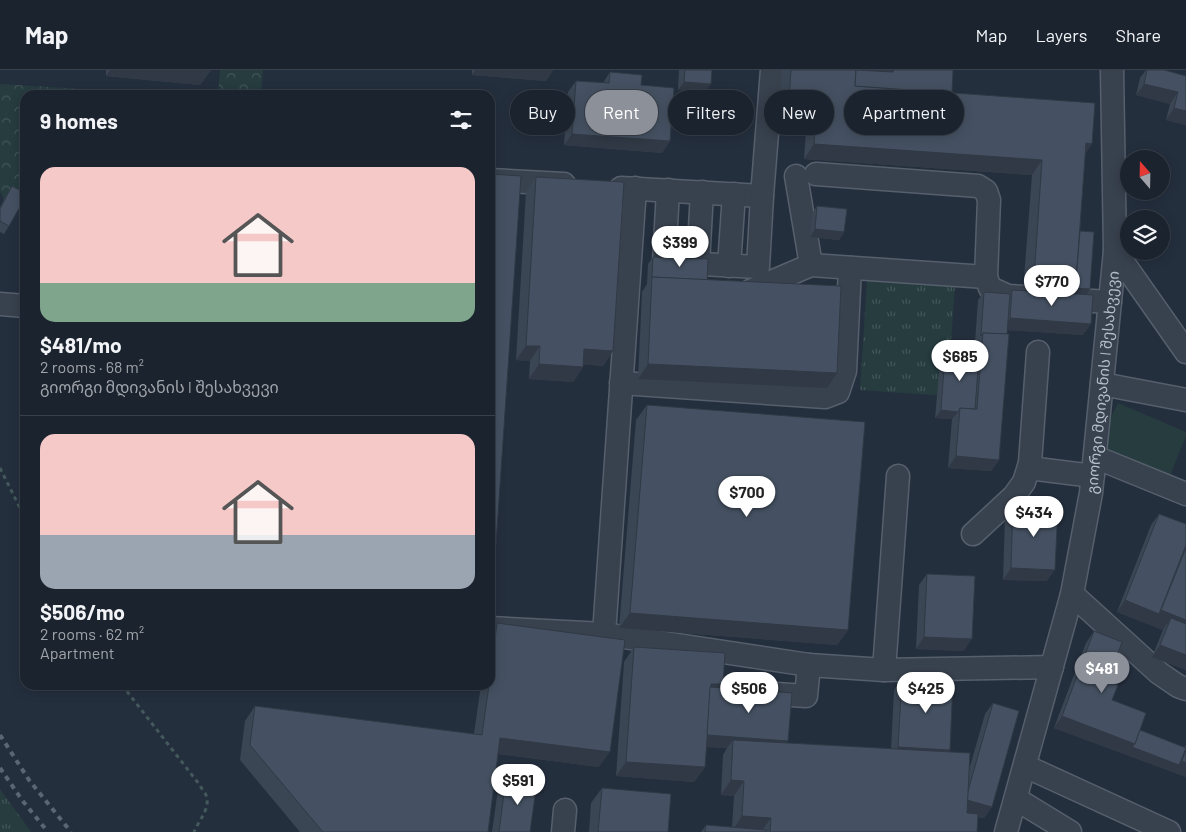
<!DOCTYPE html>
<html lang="en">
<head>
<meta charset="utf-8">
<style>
  body { margin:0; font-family:Barlow,"Noto Sans Georgian",sans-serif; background:#242b36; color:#f1f3f6; height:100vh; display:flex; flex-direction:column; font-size:19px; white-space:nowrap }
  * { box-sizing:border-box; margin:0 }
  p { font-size:16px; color:#a0a4aa }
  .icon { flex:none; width:28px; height:28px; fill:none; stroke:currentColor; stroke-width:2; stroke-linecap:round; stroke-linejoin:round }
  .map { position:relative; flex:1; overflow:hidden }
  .drawer { position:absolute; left:20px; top:20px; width:475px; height:600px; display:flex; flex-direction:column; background:#1b232e; border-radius:15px; box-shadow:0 2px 12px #0003,0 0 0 1px #39404a }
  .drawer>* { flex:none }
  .banner { position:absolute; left:510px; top:20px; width:475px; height:45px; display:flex; gap:10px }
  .needle { width:32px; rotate:340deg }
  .fabs { position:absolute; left:1120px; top:80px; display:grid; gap:10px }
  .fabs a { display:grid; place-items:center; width:50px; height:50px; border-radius:50%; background:#1b232e; box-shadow:0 2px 12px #0003,0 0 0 1px #39404a; font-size:25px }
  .price { position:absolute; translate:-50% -42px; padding:0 11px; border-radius:18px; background:#fff; color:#222; font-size:16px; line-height:32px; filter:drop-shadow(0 1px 2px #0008) }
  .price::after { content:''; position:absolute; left:50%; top:30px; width:15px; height:11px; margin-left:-8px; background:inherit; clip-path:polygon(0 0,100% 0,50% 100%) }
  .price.on { background:#8c9099; color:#fff }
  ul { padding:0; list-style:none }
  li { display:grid; align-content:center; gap:10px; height:265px; padding:0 20px }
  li+li { border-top:1px solid #39404a }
  li span { display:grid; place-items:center; height:155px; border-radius:15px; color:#555 }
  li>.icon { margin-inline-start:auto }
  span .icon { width:90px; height:90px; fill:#fffc; stroke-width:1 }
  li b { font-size:21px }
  h2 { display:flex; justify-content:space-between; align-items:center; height:60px; padding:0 20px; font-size:21px }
  .tag { padding:0 18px; border-radius:22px; background:#1b232e; box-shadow:0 2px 12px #0003,0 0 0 1px #39404a; font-size:18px; line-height:45px }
  .tag.on { background:#8c9099; color:#fff }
  header { display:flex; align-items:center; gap:30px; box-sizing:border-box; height:70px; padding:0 25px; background:#1b232e; border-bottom:1px solid #39404a }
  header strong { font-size:24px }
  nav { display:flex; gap:28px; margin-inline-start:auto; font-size:18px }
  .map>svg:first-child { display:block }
  .grass { fill:url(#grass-tufts) }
  .forest { fill:url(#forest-crowns) }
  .park { fill:#263c3f }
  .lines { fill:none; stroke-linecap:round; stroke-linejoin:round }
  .minor-casing { stroke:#565f6c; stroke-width:25 }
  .path { stroke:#44595c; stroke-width:3; stroke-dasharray:4 4; stroke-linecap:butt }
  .minor { stroke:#38414e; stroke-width:22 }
  .rail { stroke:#5a6575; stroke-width:4; stroke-dasharray:5 5; stroke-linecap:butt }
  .wall { fill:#3b4654 }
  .shaded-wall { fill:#303945 }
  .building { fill:#455162; stroke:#303945 }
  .labels { text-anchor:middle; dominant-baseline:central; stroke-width:5; stroke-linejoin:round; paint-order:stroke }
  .street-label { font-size:15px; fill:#b4bcc9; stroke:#1d2633 }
</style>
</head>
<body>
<header>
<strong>Map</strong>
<nav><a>Map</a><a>Layers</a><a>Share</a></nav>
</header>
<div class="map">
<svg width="1186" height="762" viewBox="0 0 1186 762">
  <defs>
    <pattern id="grass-tufts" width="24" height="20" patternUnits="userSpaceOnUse" patternTransform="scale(1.25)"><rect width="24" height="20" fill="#263c3f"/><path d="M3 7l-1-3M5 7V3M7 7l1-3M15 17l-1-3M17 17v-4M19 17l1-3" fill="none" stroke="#435659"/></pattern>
    <pattern id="forest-crowns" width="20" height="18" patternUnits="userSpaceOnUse" patternTransform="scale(1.25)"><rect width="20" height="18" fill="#263c3f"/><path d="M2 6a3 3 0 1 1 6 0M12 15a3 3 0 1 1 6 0" fill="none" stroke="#435659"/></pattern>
  </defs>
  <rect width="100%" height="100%" fill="#242f3e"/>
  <!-- grass -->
  <g class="grass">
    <path d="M867,210L955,216L947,326L860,320Z"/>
    <path d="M0,719L31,762H0Z"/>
  </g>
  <!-- forest -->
  <g class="forest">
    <path d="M220,0H263L261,25H218Z"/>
    <path d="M0,14L99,20L98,25H25V131L4,130L0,121Z"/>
  </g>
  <!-- park -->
  <path class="park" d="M1118,333L1186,362V366L1169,408L1095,380Z"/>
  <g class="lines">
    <!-- minor casing -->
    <g class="minor-casing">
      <g id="minor">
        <path d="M1112,0L1115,181L1186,282"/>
        <path d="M816,104L978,116L986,121L989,130L986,207L990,218L1008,226L1110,232"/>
        <path d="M796,106L811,195"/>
        <path d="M490,110L564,114"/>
        <path d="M621,118L762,126L772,0"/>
        <path d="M635,118L604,564L809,595L884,600L898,406"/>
        <path d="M668,120L664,192L758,197L762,126"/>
        <path d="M698,194L702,122"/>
        <path d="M729,196L734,124"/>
        <path d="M750,221L811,195L986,207"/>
        <path d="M0,234L25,236"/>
        <path d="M1038,282L1030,393L1037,399L1093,406"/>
        <path d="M621,313L825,327L838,322L845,301L850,198"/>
        <path d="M1102,314L1186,330"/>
        <path d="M1095,387L1186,424"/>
        <path d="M973,464L1014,426L1024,412L1030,393"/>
        <path d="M1072,524L1159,603L1178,616L1186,619"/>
        <path d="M490,558L604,564"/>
        <path d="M884,600L1052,597"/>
        <path d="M761,623L806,626L809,595"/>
        <path d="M1025,696L1169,762"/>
        <path d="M1016,729L1070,762"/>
        <path d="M563,762L565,740"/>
        <path id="s1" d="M1006,762L1072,524L1091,423L1115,181"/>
      </g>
    </g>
    <!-- path -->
    <g class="path">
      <path d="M0,398L25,448"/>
      <path d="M122,615L199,714C201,718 204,721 206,725C211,738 199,750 194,762"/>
    </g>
    <!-- minor -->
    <use href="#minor" class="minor"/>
    <!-- rail -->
    <g class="rail">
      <path d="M0,665L29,710L71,762"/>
      <path d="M0,698L22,730L48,762"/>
    </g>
  </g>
  <!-- wall -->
  <g class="wall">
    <path d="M106,0H211L200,15L106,6Z"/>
    <path d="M472,0H553L546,11L472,5Z"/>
    <path d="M679,0H712L705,22L678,20Z"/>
    <path d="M782,0H953L952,23L1085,83L1080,161L1090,219L1086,225L1083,265L1007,260L999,390L991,401L948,398L952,349L935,348L940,292L945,284L974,286L978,230L984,222L1010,224L1012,220L1023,221L1032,105L804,89L806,60L778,58Z"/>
    <path d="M1146,0H1164L1186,6V55L1166,50L1170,34L1136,25L1140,8Z"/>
    <path d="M610,2L641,15L670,71L662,83L564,75L568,22L576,11L603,13Z"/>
    <path d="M536,107L613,281L603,296L583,294V297L573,312L529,309L530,291L516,290L526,122Z"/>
    <path d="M12,116L9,156L4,164L0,162V137L7,124Z"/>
    <path d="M817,136L844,162L839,170L810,167L812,144Z"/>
    <path d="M653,187L707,210L837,303L827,318L638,309L642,222L647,214L648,194Z"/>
    <path d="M25,270V344L21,275Z"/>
    <path d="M647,335L848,560L837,575L619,558L636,350Z"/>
    <path d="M1013,436L1047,511L1003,510L1005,447Z"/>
    <path d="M1159,444L1186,454V600L1152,587L1163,560L1117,542L1151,455Z"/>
    <path d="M927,504L964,581L916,579L919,515Z"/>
    <path d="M497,553L599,697L498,684L488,762H300L240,690L245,651L255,636L474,664L481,615H490V564Z"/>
    <path d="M1094,561L1108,611L1112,630L1140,660L1184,677L1186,675V707L1054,658L1086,573Z"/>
    <path d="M634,577L723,614L720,618L787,673L891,679L894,620L902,608L950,680L948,682L969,700L985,644L993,633L992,737L984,748L978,747L977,762H701L706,755L732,757L734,726L721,725L723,685L727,678L706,677L705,697L694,712L616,706L624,592Z"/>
    <path d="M506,708L530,762H492L498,719Z"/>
    <path d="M602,718L668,762H589L591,733Z"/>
  </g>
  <!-- shaded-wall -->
  <g class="shaded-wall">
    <path d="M110,0H211L200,15L106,6Z"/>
    <path d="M475,0H553L546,11L472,5Z"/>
    <path d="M854,0H894L885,13Z"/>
    <path d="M684,12L711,14L705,22L678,20Z"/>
    <path d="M1144,14L1178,22L1170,34L1136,25Z"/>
    <path d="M1174,38L1186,41V55L1166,50Z"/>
    <path d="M788,43L816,45L806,60L778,58Z"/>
    <path d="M572,64L670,71L662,83L564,75Z"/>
    <path d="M1086,73L1092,74L1082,89Z"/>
    <path d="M814,74L1042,90L1032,105L804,89Z"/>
    <path d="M815,159L844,162L839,170L810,167Z"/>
    <path d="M1034,208L1076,211L1090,219L1085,227L1023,223Z"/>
    <path d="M1010,248L1091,254L1083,265L1002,260Z"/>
    <path d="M526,276H540L530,291L516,290Z"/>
    <path d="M584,279L613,281L603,296L574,294Z"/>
    <path d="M539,294L583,297L573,312L529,309Z"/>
    <path d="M648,294L837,303L827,318L638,309Z"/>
    <path d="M941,340L958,342L952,349L935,348Z"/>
    <path d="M956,386L999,390L991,401L948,398Z"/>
    <path d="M1011,498L1055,500L1047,511L1003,510Z"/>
    <path d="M1125,530L1159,544L1161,540L1186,550V569L1171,548L1163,560L1117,542Z"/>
    <path d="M630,543L848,560L837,575L619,558Z"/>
    <path d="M924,567L972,569L964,581L916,579Z"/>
    <path d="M1160,575L1186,585V600L1152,587Z"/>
    <path d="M711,614H723L712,629H707Z"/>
    <path d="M1062,646L1135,674L1179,695L1182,691L1186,693V707L1054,658Z"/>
    <path d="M705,665L788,671L780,682L733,670L727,678L697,676Z"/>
    <path d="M500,668L610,682L599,697L490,683Z"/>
    <path d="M898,677L950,680L942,691L890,688Z"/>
    <path d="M626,692L705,697L694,712L616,706Z"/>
    <path d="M731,710L744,711L734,726L721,725Z"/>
    <path d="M965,729L992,737L984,748L957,741Z"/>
    <path d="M742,746L771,748L761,762L732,761Z"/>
  </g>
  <!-- building -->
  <g class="building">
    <path d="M685,0H712L711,14L684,12Z"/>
    <path d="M791,0H856L855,16L1095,33L1092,74L1086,73L1076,211L1034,208L1042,90L814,74L816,45L788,43Z"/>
    <path d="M856,0L893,2L894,0H953L952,23L855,16Z"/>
    <path d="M1147,0H1164L1186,6V41L1174,38L1178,22L1144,14Z"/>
    <path d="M610,2L642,5L641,15L674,18L670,71L572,64L576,11L609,13Z"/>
    <path d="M490,104L521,106L493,519L490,518Z"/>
    <path d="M536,107L624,112L613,281L584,279L583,297L539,294L540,276H526Z"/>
    <path d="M12,116L25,123V128L9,156L0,151V139Z"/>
    <path d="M817,136L847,139L844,162L815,159Z"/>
    <path d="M1080,161L1094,162L1090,219L1071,218L1076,211Z"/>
    <path d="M653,187L708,189L707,210L652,207Z"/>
    <path d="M652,207L841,216L837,303L648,294Z"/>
    <path d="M1012,220L1093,225L1091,254L1010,248Z"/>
    <path d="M984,222L1010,224L1007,264L983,263L981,266Z"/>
    <path d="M983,263L1009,264L999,390L956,386L960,338L977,339Z"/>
    <path d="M945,284L979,286L975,339L960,338L958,342L941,340Z"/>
    <path d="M647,335L865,352L848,560L630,543Z"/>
    <path d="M1013,436L1058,437L1055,500L1011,498Z"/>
    <path d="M1159,444L1186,454V475L1159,544L1125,530Z"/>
    <path d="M1186,478V550L1161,540Z"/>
    <path d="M927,504L975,506L972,569L924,567Z"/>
    <path d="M1171,548L1186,554V585L1160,575Z"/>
    <path d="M497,553L625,570L610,682L500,668L488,762H323L250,675L255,636L482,665L489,615H490V608Z"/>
    <path d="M1094,561L1122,572L1108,611L1118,615L1112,630L1146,643L1135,674L1062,646Z"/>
    <path d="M634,577L725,583L723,614H711L705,697L626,692Z"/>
    <path d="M902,608L953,611L950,680L898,677Z"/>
    <path d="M710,617L792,623L788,671L707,665Z"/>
    <path d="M993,633L1019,641L992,737L967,730L968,721Z"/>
    <path d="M1140,660L1186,678L1179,695L1132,677L1135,674Z"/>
    <path d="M733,670L970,683L967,743L978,744L977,762H770L771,748L742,746L744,711L731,710Z"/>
    <path d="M1186,680V693L1182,691Z"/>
    <path d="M506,708L537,712L530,762H499Z"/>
    <path d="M602,718L671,724L668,762H598Z"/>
    <path d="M706,755L766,760V762H705Z"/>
  </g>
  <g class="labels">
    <!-- street labels -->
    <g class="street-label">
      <text stroke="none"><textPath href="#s1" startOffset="461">გიორგი მდივანის I შესახვევი</textPath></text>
    </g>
  </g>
</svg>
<div class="fabs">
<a><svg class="needle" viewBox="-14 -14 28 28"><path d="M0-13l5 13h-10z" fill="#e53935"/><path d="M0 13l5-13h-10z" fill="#a0a4aa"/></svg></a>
<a><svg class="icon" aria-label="layers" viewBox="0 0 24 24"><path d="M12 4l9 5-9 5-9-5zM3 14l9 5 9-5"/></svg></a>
</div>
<b class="price" style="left:680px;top:198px">$399</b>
<b class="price" style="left:1052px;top:237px">$770</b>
<b class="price" style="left:960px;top:312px">$685</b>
<b class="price" style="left:747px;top:448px">$700</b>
<b class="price" style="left:1034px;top:468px">$434</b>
<b class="price on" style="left:1102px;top:624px">$481</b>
<b class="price" style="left:749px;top:644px">$506</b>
<b class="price" style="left:926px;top:644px">$425</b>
<b class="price" style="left:518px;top:736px">$591</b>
<div class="banner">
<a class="tag">Buy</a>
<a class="tag on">Rent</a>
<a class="tag">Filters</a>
<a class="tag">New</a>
<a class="tag">Apartment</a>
</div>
<section class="drawer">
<h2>9 homes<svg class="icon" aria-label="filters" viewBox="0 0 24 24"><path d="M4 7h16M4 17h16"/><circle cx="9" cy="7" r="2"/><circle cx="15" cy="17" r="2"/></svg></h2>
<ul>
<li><span style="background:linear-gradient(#f6c9c9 75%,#7fa58c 0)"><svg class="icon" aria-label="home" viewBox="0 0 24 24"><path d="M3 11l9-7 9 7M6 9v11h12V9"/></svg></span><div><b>$481/mo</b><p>2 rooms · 68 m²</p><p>გიორგი მდივანის I შესახვევი</p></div></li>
<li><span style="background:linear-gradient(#f6c9c9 65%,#9aa5b1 0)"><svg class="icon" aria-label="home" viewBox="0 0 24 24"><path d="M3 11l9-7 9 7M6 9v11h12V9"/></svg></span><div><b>$506/mo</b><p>2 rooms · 62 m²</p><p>Apartment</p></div></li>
</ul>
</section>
</div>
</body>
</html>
